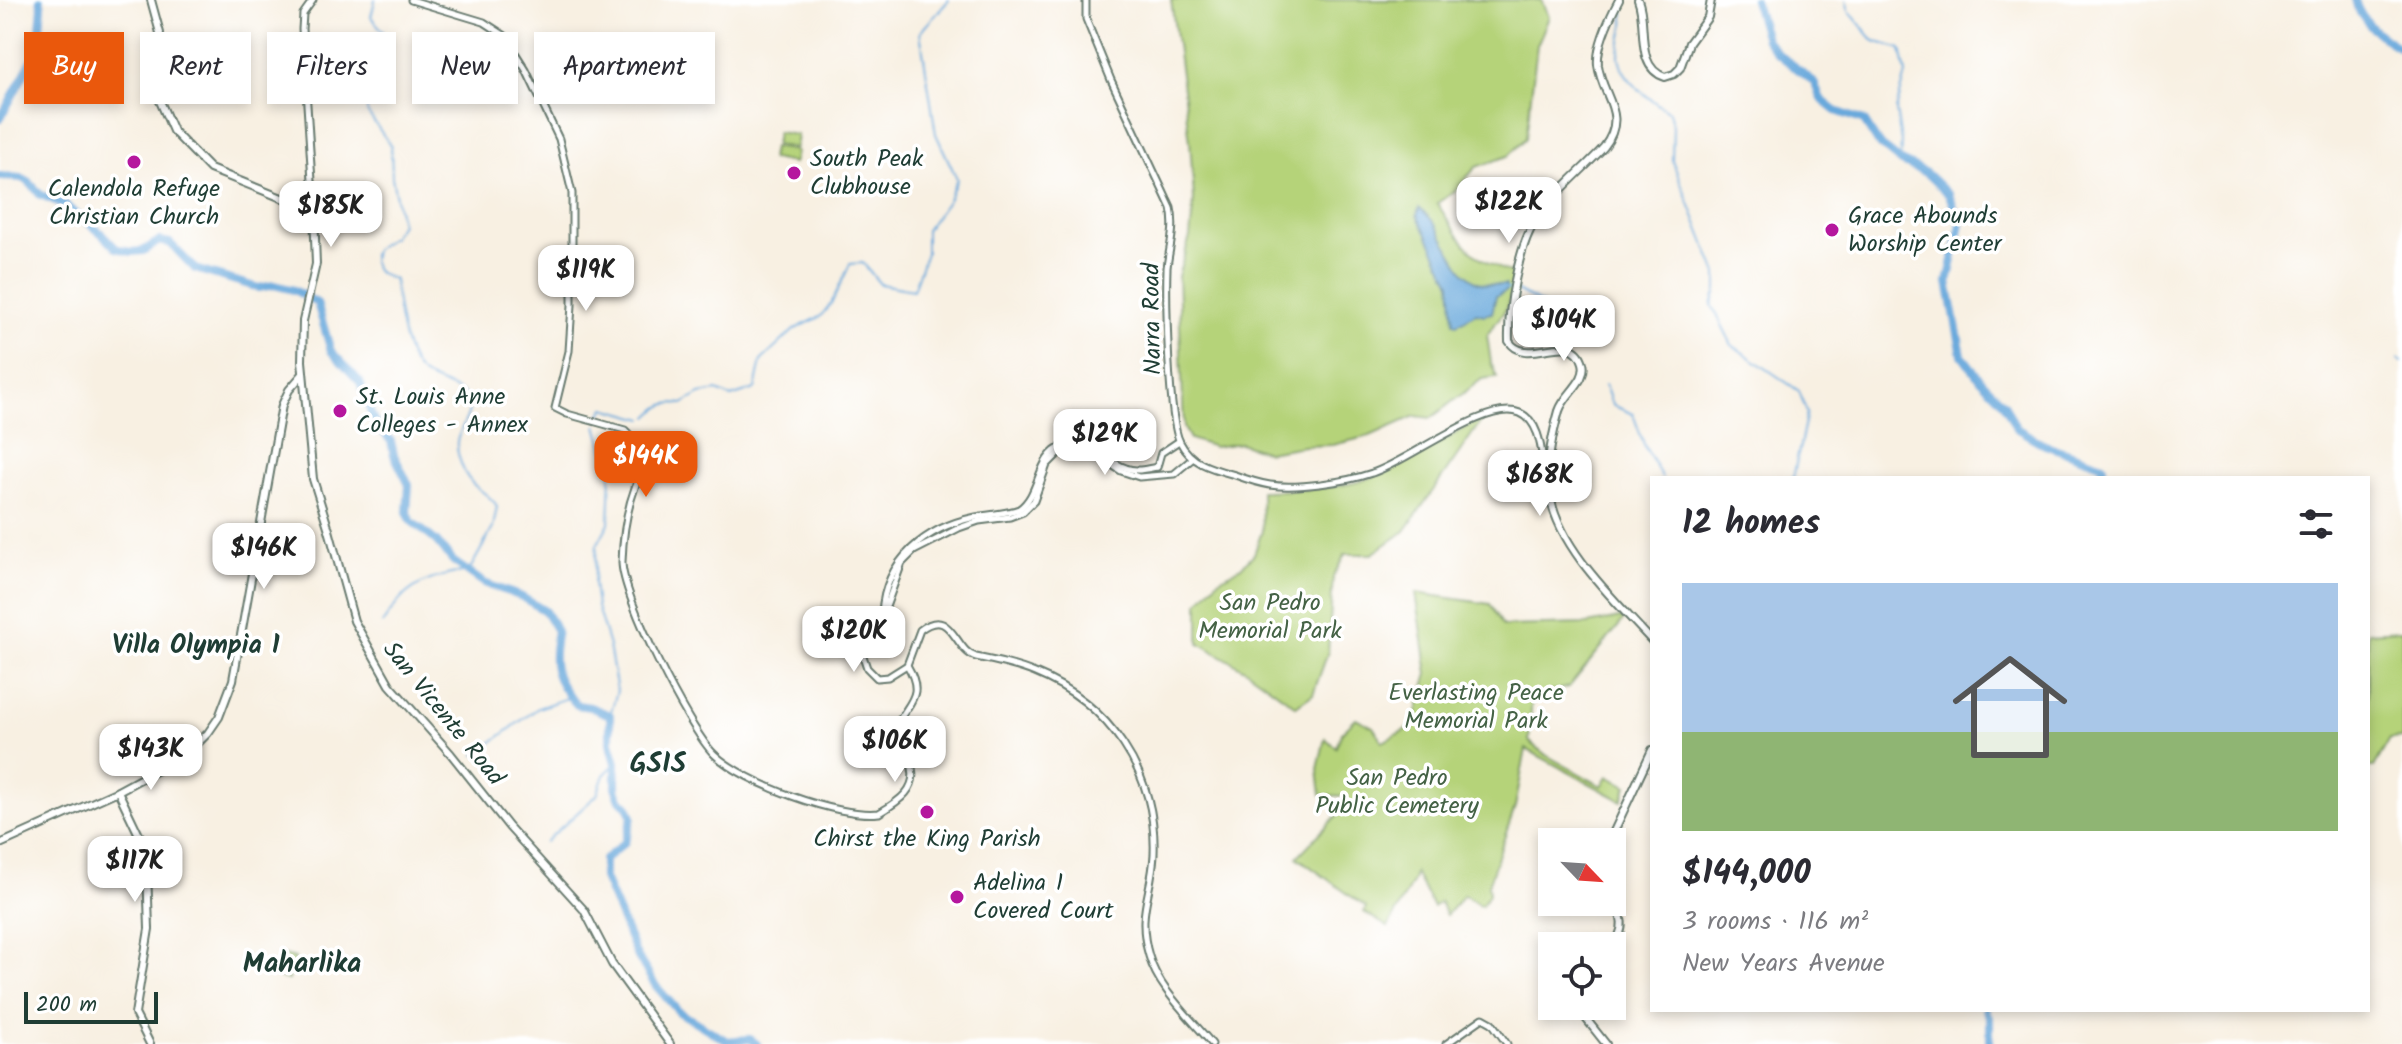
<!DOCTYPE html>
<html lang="en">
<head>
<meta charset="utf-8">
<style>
  body { margin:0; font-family:Kalam,sans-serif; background:#f2f2f3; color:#2b2b33; height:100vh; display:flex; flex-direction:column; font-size:30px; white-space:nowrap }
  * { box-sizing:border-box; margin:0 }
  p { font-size:26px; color:#7c7c81 }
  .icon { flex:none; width:44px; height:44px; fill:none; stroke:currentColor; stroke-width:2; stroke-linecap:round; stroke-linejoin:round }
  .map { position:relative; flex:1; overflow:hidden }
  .side { position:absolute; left:1650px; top:476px; width:720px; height:536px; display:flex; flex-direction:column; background:#fff; border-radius:0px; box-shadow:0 4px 12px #0003 }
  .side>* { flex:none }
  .hud { position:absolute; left:24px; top:32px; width:760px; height:72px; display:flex; gap:16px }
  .needle { width:52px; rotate:115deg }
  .fabs { position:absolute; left:1538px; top:828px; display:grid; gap:16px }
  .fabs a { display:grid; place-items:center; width:88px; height:88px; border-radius:0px; background:#fff; box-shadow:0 4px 12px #0003; font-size:40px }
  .scale { position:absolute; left:24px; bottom:20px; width:134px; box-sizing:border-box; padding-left:8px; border:4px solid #1f3d34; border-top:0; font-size:22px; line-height:28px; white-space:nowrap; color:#1f3d34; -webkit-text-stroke:6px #fff; paint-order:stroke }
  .price { position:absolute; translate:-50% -68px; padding:0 18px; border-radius:16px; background:#fff; color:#222; font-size:26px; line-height:52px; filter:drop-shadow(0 2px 4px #0008) }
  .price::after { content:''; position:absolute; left:50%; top:48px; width:24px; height:18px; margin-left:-12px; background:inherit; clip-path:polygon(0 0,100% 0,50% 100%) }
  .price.on { background:#ea580c; color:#fff }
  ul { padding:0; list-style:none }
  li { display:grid; align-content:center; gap:16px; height:424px; padding:0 32px }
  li+li { border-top:2px solid #e1e1e2 }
  li span { display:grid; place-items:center; height:248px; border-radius:0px; color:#555 }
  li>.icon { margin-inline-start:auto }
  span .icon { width:144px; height:144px; fill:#fffc; stroke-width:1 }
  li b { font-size:34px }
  h2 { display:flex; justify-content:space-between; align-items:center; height:96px; padding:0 32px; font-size:34px }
  .tag { padding:0 28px; border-radius:0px; background:#fff; box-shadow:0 4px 12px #0003; font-size:28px; line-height:72px }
  .tag.on { background:#ea580c; color:#fff }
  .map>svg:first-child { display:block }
  .green { fill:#b5d379; stroke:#6a8856; stroke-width:2 }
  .water { fill:#69a9dc; stroke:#447388; stroke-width:2 }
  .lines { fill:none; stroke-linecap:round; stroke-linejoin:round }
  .stream { stroke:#69a9dc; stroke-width:2 }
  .river { stroke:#69a9dc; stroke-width:8 }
  .minor-casing { stroke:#6b7c71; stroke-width:9 }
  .major-casing { stroke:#6b7c71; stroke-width:10 }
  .minor { stroke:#fff; stroke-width:5 }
  .major { stroke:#fff; stroke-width:6 }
  .poi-dot { fill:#b5179e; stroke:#fff; stroke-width:3 }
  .labels { text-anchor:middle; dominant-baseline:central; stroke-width:7; stroke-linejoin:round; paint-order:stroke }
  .poi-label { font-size:24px; fill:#1f3d34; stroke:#fff; text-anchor:start }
  .street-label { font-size:24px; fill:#1f3d34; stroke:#fff }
  .park-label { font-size:24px; fill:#446245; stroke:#fff }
  .neighbourhood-label { font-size:26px; font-weight:bold; fill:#1f3d34; stroke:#fff }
  .quarter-label { font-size:28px; font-weight:bold; fill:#1f3d34; stroke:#fff }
</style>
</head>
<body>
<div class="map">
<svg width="2402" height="1044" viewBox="0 0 2402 1044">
  <rect width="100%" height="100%" fill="#fff"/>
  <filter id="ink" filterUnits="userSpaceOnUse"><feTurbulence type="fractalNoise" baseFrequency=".0125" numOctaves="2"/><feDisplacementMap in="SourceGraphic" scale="16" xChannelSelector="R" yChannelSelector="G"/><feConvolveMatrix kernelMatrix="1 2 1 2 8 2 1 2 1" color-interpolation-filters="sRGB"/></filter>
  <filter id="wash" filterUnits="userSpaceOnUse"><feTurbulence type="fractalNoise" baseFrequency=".006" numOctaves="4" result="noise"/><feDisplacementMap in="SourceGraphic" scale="32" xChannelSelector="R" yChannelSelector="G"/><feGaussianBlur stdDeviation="1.8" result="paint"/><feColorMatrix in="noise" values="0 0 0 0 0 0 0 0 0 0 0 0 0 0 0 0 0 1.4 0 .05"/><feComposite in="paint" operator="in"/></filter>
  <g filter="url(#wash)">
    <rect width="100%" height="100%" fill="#f8f0e2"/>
    <!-- green -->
    <g class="green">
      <path d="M1171,0H1541L1549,17L1537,45L1526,138L1508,156L1476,167L1453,193L1437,203C1461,240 1469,259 1514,274L1508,306L1487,335L1491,363L1497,377L1482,379L1431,418L1415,416L1370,436L1333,445L1304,446L1267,452L1240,443L1214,447L1190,439L1184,428L1178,276L1190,237L1194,199L1190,141Z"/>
      <path d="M777,132L797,135L795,148L775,145Z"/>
      <path d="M773,147L796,151L794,163L771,159Z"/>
      <path d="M1484,417L1405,531L1372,554H1345L1333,577L1328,652L1313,694L1296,706L1246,670L1199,643V602L1218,580L1241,567L1254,554L1262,531L1261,491C1294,490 1329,490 1361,481C1402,469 1446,438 1484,417Z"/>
      <path d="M1416,593L1490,604L1503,626L1587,624L1626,617L1569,687L1532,696L1529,741L1546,755L1602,786L1608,776L1627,786L1622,801L1526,749L1515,807L1488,885L1489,895L1481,906L1464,895L1446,915L1440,902L1433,907L1415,873L1413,881L1388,927L1364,912L1366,907L1297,857L1348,804L1346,796L1321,795L1318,769L1325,738L1336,747L1342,732L1356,718L1373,727L1383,742L1420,722L1416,715L1428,674Z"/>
      <path d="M2402,630V738L2390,739L2374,767H2368V632Z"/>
      <path d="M284,955L295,958L288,980L277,977Z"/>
    </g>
    <!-- water -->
    <path class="water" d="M1419,208C1445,226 1450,264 1474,280C1482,286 1497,284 1506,285V291L1496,296L1492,313L1484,315L1476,313L1457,324L1454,323L1451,283L1417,215Z"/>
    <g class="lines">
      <!-- stream -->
      <g class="stream">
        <path d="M375,0L371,17L383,31L384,36L378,65L367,101V112L391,146L392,177L401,224L393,236L374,250L372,261L377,272L394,280C397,305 402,349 417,369C428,384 464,387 468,400C473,415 459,428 457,442C456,450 461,464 464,471C472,489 488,492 497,506L493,528L469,571C447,574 424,579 407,593C397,601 390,614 382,624"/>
        <path d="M1846,0L1849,11L1874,41L1901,49L1906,74L1896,110L1901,141L1900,161"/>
        <path d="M1622,8C1628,24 1620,38 1619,54C1618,77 1652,101 1669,112L1673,127L1672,160L1717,274V290L1712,305L1732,345L1799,391L1807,413L1793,478"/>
        <path d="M1503,288L1517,291L1557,312"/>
        <path d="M2398,359L2402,362"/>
        <path d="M1605,385L1612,405L1633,414L1645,447L1662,478"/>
        <path d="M649,417C660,406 666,401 683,404L700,394L717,391L731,397L755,389L761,361L795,329L820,317L832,302L850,264L863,263L880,284L913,290L926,253V230L948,200L957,179L936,134L920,32L949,0"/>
        <path d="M598,419L605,408L644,419"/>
        <path d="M597,425L611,477L609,523L597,545L594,583L597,607L609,646L617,691L610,715"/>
        <path d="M475,755L538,708L570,697"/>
        <path d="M545,842L597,795L604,775L616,763"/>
      </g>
      <!-- river -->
      <g class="river">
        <path d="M1754,0L1766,39L1777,53L1814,82L1821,99L1836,111L1864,121L1878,143L1900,161L1926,173L1949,195L1961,224L1948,282L1962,355L1980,379L2004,403L2016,428L2045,445L2103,465L2102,478"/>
        <path d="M2355,0C2360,22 2383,39 2402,49"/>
        <path d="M0,119L38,49L42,7L40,0"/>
        <path d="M0,176L21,178L29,182L41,195L65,205L101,233L116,248L131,252L143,251L159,241L170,243L195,269L259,288L274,285L294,290L317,303L331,351L360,382L374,422L391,441L394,455L409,485L407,512L411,521L436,541L453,561L484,583L522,597L545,611L557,631C550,664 553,680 577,705L590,707L610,715V743L616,763V789L620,800L628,806L632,817L625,842L604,860V878L636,954L655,985L679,1012L727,1041L750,1039L757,1044"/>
        <path d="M1986,1010L1990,1019V1044"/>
      </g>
    </g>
  </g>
  <g filter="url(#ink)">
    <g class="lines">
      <!-- minor casing -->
      <g class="minor-casing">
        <g id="minor">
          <path d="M313,0L303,14L302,29L314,211"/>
          <path d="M411,0L484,22L504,35L526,70L559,139L572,193V305L569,351L555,408L567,414L625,430L650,456C631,487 623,525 622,562C622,597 688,728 714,754C744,783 838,818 879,813C898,802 921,788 910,762C905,752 897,744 894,733C903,703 928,700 907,665"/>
          <path d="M1086,0V19L1111,80L1171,208C1176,230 1169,247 1167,268C1166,297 1168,420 1180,442C1191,464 1213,469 1235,475C1246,479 1258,483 1270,485C1297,489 1346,482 1372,473C1408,462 1486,399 1520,413C1544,423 1541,462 1547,483"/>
          <path d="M1192,459L1174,474L1139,477L1121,471L1085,448L1062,450L1047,465L1034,501L1023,512L1010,517L979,521L959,528L914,551L902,563L886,607L865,641L862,653L867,668L877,678L888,677L907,665L920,630C952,605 954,651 976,657C996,661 1016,665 1035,673C1109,703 1157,773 1154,854C1152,895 1136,912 1149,956C1158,989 1191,1018 1212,1044"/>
          <path d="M1157,467L1161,453L1179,441"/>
          <path d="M882,613C885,560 926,527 976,517C990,514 1005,514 1019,509C1042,493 1035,456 1065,445C1091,436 1104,461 1126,468C1136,472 1147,469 1157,467"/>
          <path d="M1446,1044L1483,1018L1492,1023L1507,1044"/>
        </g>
      </g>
      <!-- major casing -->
      <g class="major-casing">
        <g id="major">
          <path d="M151,0L160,33L153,57V85L173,131L210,169L314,211L316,264L303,321L302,361L313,479L329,530L354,621L390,685L451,754L509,827L584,910L612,964L670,1044"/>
          <path d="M1619,0C1610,17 1596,45 1598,65C1602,97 1629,114 1604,147C1583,170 1553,194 1536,220C1518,246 1508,310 1509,341C1526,369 1573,327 1583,363C1588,381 1564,394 1559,411C1552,436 1545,471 1550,496C1560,550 1616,601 1652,641"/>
          <path d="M1638,0C1648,23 1634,67 1665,77L1674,74L1680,68L1689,43L1708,17L1711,0"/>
          <path d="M118,791L140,837L147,868L149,929L135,1014L150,1044"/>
          <path d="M1609,842L1652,750"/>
          <path d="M0,844L118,791L188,753L208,733L219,717L233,680L282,405L289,390L302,375"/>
          <path d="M1611,946C1628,930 1622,915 1612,897"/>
          <path d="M1582,1006L1587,1020L1606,1044"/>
        </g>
      </g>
      <!-- minor -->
      <use href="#minor" class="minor"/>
      <!-- major -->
      <use href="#major" class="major"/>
    </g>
  </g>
  <!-- markers -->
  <g class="poi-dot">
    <circle cx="134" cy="162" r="8"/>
    <circle cx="794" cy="173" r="8"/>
    <circle cx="1832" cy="230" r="8"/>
    <circle cx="340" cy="411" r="8"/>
    <circle cx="927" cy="812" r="8"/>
    <circle cx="957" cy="897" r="8"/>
  </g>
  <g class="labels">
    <!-- poi labels -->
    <g class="poi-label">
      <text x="810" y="159">South Peak<tspan x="810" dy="28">Clubhouse</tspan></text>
      <text x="134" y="189" text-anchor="middle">Calendola Refuge<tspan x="134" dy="28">Christian Church</tspan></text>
      <text x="1848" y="216">Grace Abounds<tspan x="1848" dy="28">Worship Center</tspan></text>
      <text x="356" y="397">St. Louis Anne<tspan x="356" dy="28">Colleges - Annex</tspan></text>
      <text x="927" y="839" text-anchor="middle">Chirst the King Parish</text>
      <text x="973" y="883">Adelina 1<tspan x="973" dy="28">Covered Court</tspan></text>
    </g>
    <!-- street labels -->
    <g class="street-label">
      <text transform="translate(1153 319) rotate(-91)">Narra Road</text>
      <text transform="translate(443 714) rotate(51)">San Vicente Road</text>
    </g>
    <!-- park labels -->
    <g class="park-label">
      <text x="1270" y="603">San Pedro<tspan x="1270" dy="28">Memorial Park</tspan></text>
      <text x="1476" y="693">Everlasting Peace<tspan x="1476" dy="28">Memorial Park</tspan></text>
      <text x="1397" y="778">San Pedro<tspan x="1397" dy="28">Public Cemetery</tspan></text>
    </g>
    <!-- neighbourhood labels -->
    <g class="neighbourhood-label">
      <text x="196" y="646">Villa Olympia 1</text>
    </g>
    <!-- quarter labels -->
    <g class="quarter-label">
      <text x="658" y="764">GSIS</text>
      <text x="302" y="964">Maharlika</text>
    </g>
  </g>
</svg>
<div class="fabs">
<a><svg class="needle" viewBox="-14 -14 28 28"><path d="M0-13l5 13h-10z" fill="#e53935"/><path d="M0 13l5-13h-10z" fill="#7c7c81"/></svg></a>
<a><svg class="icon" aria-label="locate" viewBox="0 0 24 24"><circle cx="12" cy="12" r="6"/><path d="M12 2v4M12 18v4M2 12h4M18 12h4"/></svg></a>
</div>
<div class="scale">200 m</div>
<b class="price" style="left:1509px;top:245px">$122K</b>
<b class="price" style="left:331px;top:249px">$185K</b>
<b class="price" style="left:586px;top:313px">$119K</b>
<b class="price" style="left:1564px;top:363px">$104K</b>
<b class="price" style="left:1105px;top:477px">$129K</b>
<b class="price on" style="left:646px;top:499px">$144K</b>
<b class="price" style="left:1540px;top:518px">$168K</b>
<b class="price" style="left:264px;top:591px">$146K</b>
<b class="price" style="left:854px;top:674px">$120K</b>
<b class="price" style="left:895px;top:784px">$106K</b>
<b class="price" style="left:151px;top:792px">$143K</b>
<b class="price" style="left:135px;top:904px">$117K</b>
<div class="hud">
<a class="tag on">Buy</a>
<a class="tag">Rent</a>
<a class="tag">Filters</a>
<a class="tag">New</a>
<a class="tag">Apartment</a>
</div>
<section class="side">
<h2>12 homes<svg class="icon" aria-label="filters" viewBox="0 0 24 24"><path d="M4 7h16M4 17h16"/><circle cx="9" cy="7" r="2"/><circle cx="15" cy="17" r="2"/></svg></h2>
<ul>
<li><span style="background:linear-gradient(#a9c7e8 60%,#8fb573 0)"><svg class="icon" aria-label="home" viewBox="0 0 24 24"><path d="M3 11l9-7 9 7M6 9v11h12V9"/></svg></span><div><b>$144,000</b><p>3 rooms · 116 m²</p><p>New Years Avenue</p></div></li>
</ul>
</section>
</div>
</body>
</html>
